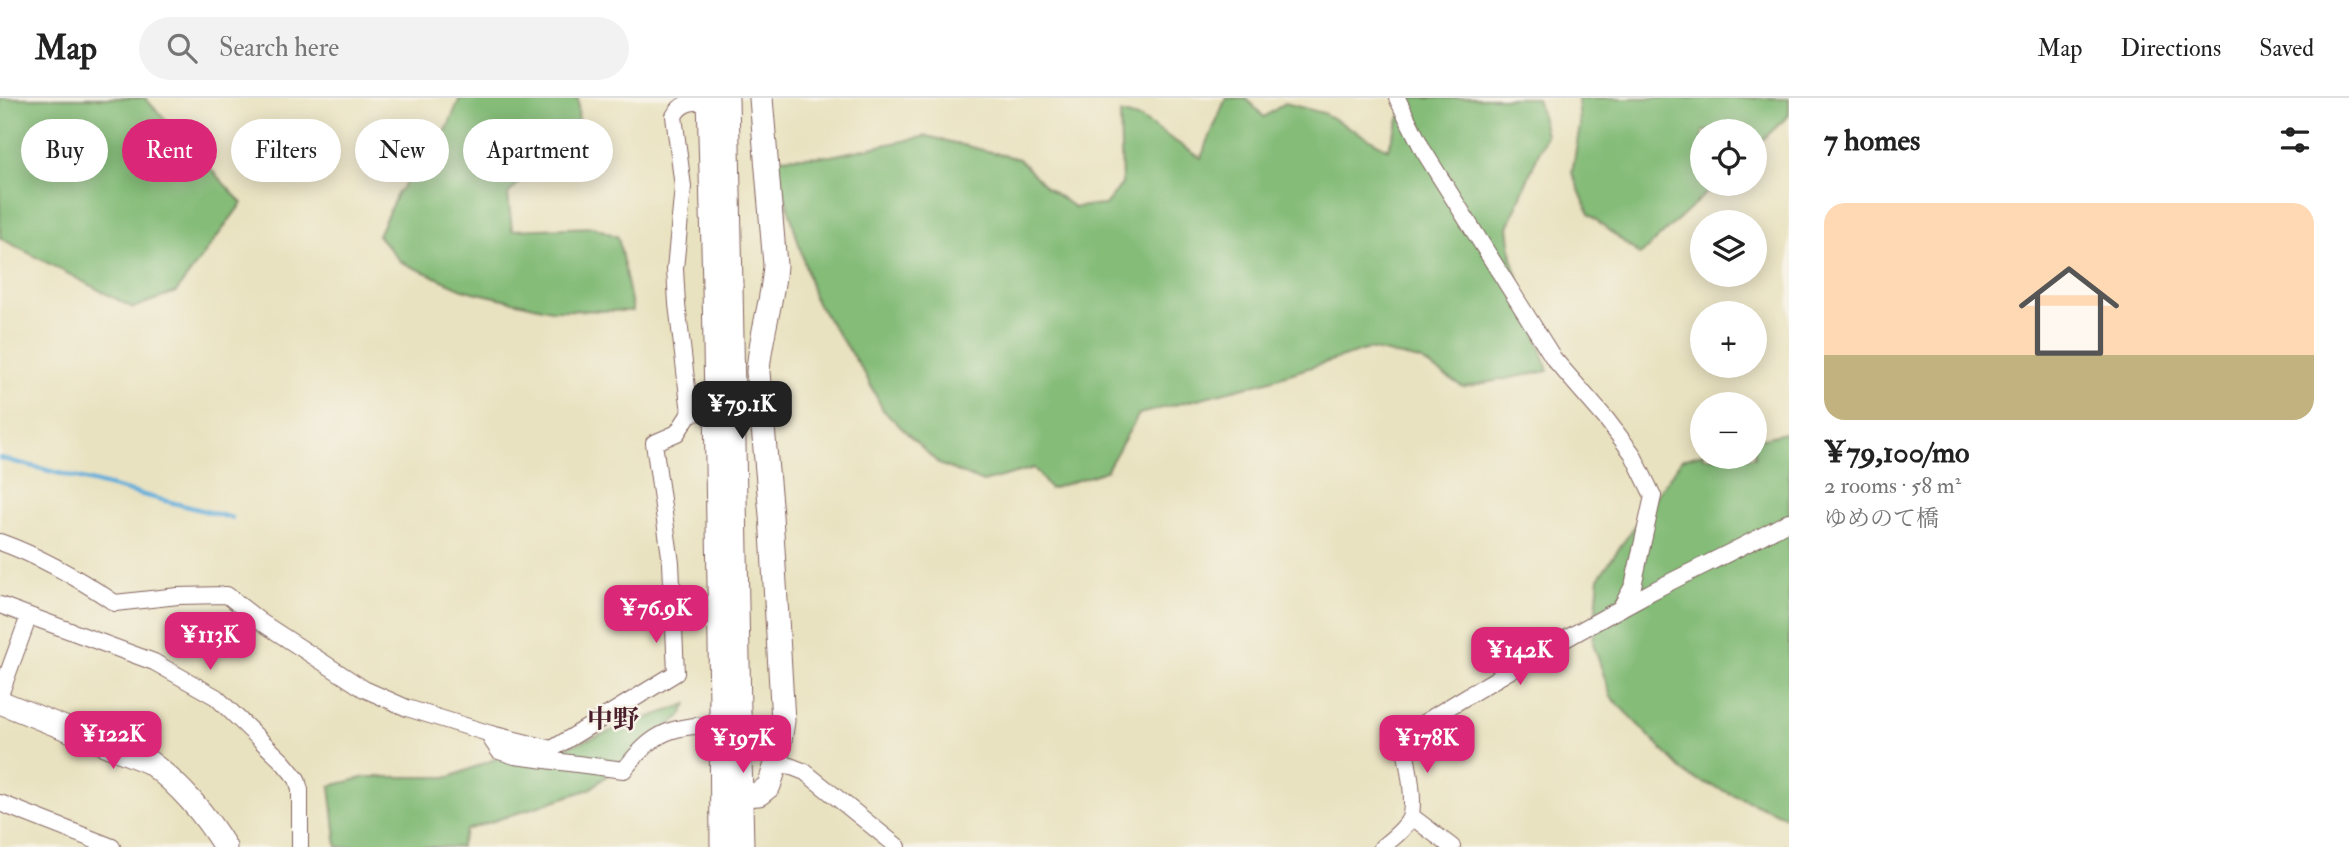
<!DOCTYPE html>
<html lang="en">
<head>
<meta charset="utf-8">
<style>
  body { margin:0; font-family:"IM FELL Double Pica","Noto Serif JP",serif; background:#f2f2f2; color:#222; height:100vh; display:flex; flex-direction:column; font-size:26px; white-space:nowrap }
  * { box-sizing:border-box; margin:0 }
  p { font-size:23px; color:#767676 }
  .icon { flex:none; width:38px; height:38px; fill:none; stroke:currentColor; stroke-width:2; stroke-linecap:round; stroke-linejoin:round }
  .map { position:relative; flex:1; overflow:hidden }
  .side { display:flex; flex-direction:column; background:#fff; width:560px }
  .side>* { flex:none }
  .guide { position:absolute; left:21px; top:21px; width:665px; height:63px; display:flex; gap:14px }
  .controls { position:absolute; left:1690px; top:21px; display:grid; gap:14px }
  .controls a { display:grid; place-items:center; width:77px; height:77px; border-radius:50%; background:#fff; box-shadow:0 4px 18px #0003; font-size:35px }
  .price { position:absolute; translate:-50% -60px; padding:0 16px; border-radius:14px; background:#db2777; color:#fff; font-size:23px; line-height:46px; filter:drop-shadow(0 2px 4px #0008) }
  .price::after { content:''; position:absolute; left:50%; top:42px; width:21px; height:16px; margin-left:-10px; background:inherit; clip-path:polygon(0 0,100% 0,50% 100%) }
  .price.on { background:#222; color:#fff }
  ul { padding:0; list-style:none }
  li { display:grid; align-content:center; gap:14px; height:371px; padding:0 35px }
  li span { display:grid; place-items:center; height:217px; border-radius:21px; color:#555 }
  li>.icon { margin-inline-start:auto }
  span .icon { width:126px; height:126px; fill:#fffc; stroke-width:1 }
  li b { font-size:30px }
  h2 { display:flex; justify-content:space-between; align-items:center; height:84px; padding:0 35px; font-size:30px }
  .tag { padding:0 24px; border-radius:32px; background:#fff; box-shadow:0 4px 18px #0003; font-size:24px; line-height:63px }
  .tag.on { background:#db2777; color:#fff }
  header { display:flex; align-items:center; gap:42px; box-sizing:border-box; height:98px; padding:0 35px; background:#fff; border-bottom:2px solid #e0e0e0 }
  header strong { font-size:33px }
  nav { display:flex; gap:38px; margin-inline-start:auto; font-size:24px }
  .search { width:490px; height:63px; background:#f2f2f2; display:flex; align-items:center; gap:18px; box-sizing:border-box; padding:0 24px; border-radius:38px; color:#767676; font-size:26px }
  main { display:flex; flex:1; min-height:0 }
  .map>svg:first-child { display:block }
  .forest { fill:#84bc78; stroke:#676e52; stroke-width:2 }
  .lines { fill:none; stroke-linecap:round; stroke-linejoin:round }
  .stream { stroke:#61adda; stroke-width:4.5 }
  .street-casing { stroke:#82635f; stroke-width:18 }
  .secondary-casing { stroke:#82635f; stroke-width:25 }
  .street { stroke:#fff; stroke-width:16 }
  .secondary { stroke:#fff; stroke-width:23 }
  .secondary-bridge-casing { stroke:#82635f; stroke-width:25; stroke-linecap:butt }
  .secondary-bridge { stroke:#fff; stroke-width:23 }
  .labels { text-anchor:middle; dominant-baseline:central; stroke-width:5; stroke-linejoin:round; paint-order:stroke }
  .quarter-label { font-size:26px; font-weight:bold; fill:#4a1f2b; stroke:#f7f3e8 }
</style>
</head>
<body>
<header>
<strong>Map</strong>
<div class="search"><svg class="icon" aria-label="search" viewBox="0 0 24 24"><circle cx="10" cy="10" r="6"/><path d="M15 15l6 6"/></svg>Search here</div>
<nav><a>Map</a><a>Directions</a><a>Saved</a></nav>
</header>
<main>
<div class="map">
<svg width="1789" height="749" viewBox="0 0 1789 749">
  <rect width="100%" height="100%" fill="#f7f3e8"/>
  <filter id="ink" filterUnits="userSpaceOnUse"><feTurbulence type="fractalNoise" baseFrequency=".0143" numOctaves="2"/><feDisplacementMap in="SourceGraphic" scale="14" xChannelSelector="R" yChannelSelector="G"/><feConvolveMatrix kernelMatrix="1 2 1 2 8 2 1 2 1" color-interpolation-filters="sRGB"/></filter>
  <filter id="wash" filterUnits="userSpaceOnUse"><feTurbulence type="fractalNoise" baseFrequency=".00686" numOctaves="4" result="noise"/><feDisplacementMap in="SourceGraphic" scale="28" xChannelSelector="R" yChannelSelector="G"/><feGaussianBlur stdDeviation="1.57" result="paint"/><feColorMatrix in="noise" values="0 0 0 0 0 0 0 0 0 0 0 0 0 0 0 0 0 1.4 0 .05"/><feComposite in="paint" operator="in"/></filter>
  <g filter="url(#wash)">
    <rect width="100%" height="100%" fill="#e9e2c0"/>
    <!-- forest -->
    <g class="forest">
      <path d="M0,0H145L242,105L176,194L133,210L0,140Z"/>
      <path d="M460,0H578L579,54L532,71L508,96L512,132L594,129L618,139L633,213L551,212L465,192L401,164L378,137L397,96L447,31Z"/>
      <path d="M1226,0H1246L1264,19L1285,5L1323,15L1388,51L1407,0H1537L1546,37L1508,129L1512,160L1548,273L1463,289L1420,262L1368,251L1264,284L1139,316L1106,373L1050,391L1034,370L983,384L939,366L883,312L865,276L815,202L774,60L831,58L927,38L1019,61L1046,89L1074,109L1105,107L1122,86L1120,15L1141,21L1201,60Z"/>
      <path d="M1578,0H1789V17L1755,49V33H1703V86H1716L1640,157L1589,116L1572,75L1580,27Z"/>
      <path d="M1789,334V720L1688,678L1611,599L1593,545L1599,479L1682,361L1703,355V359H1755V342Z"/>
      <path d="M687,606L681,618L590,691L466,732L460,749H337L330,688L366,679H450L500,659L569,648Z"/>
    </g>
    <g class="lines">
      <!-- stream -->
      <path class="stream" d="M0,360L232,420"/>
    </g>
  </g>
  <g filter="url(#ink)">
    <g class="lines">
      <!-- street casing -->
      <g class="street-casing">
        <g id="street">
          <path d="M1397,0L1423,52L1554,261L1607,322L1632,355L1653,398L1633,488L1620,511"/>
          <path d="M690,315L761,310"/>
          <path d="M0,444C42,459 78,480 115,505L178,498L227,497L261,524L364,591L407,610L491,636L552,651L676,575L671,465L654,345L677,335L690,315L677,206L675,171L683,89L674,18C682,3 693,4 709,3"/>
          <path d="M0,507L154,564L216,599L283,664L297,681L300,692V749"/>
          <path d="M0,597L29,518"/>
          <path d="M491,636V641L499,653L515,658L624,672C656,631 671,629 721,626"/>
          <path d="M777,663L805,674L898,749"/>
          <path d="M0,705L112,749"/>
          <path d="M1411,718L1452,749"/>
          <path d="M1382,749C1392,741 1409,728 1411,716C1415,694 1406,660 1403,638C1482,587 1564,541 1647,496C1694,471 1743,450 1789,423"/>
        </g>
      </g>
      <!-- secondary casing -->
      <g class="secondary-casing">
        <g id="secondary">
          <path d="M709,0L714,187"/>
          <path d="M727,0L731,188"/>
          <path d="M0,604L149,664C180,687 205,716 225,749"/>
          <path d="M721,606L722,749"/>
          <path d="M739,614L742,749"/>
          <path d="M741,697L759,696L769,688L777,663L783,623L771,417L758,274C760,238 773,203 775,167L761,0"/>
        </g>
      </g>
      <!-- street -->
      <use href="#street" class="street"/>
      <!-- secondary -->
      <use href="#secondary" class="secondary"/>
      <!-- secondary-bridge casing -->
      <g class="secondary-bridge-casing">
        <g id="secondary-bridge">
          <path d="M714,187L721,606"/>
          <path d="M731,188L739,614"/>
        </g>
      </g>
      <!-- secondary-bridge -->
      <use href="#secondary-bridge" class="secondary-bridge"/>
    </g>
  </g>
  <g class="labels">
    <!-- quarter labels -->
    <g class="quarter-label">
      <text x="613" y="622">中野</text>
    </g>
  </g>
</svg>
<div class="controls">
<a><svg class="icon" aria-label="locate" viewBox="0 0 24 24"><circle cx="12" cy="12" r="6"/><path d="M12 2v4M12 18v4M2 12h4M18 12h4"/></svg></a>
<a><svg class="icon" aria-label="layers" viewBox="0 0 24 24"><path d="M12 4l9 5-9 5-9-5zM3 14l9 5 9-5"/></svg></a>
<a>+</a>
<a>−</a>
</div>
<b class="price on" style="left:742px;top:343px">¥79.1K</b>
<b class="price" style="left:656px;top:547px">¥76.9K</b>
<b class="price" style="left:210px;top:574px">¥113K</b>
<b class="price" style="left:1520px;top:589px">¥142K</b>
<b class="price" style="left:113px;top:673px">¥122K</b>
<b class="price" style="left:743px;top:677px">¥197K</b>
<b class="price" style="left:1427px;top:677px">¥178K</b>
<div class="guide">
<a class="tag">Buy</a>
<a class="tag on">Rent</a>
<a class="tag">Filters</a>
<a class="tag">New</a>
<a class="tag">Apartment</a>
</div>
</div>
<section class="side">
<h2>7 homes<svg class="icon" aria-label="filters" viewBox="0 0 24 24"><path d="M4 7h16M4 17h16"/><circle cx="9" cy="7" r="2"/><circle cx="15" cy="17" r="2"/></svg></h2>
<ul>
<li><span style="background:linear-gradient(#ffd9b3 70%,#c2b280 0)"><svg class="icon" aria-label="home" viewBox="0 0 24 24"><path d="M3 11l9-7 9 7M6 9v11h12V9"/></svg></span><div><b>¥79,100/mo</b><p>2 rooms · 58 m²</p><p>ゆめのて橋</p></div></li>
</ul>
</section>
</main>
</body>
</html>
